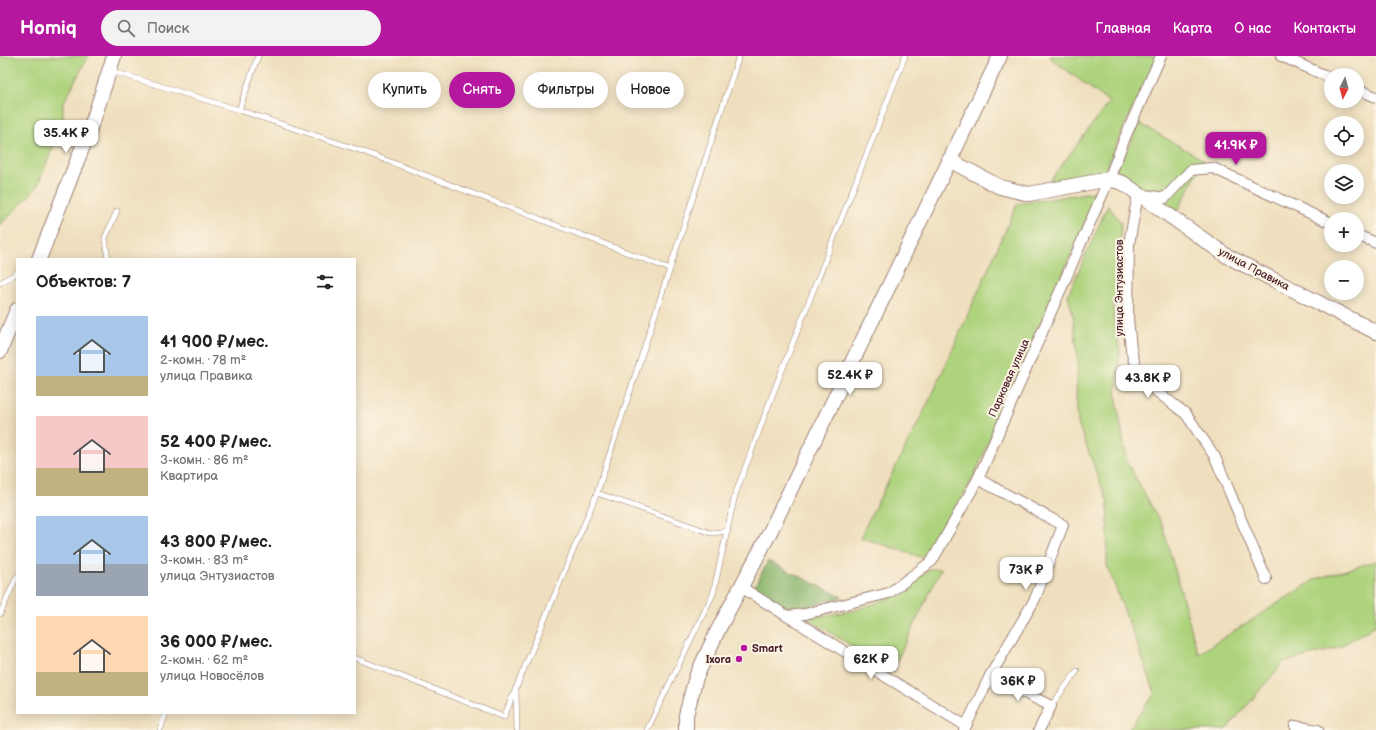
<!DOCTYPE html>
<html lang="ru">
<head>
<meta charset="utf-8">
<style>
  body { margin:0; font-family:"Balsamiq Sans",sans-serif; background:#f2f2f2; color:#222; height:100vh; display:flex; flex-direction:column; font-size:15px; white-space:nowrap }
  * { box-sizing:border-box; margin:0 }
  p { font-size:13px; color:#767676 }
  .icon { flex:none; width:22px; height:22px; fill:none; stroke:currentColor; stroke-width:2; stroke-linecap:round; stroke-linejoin:round }
  .map { position:relative; flex:1; overflow:hidden }
  .panel { position:absolute; left:16px; top:202px; width:340px; height:456px; display:flex; flex-direction:column; background:#fff; border-radius:0px; box-shadow:0 2px 10px #0003 }
  .panel>* { flex:none }
  .hud { position:absolute; left:368px; top:16px; width:380px; height:36px; display:flex; gap:8px }
  .needle { width:26px; rotate:186deg }
  .tools { position:absolute; left:1324px; top:12px; display:grid; gap:8px }
  .tools a { display:grid; place-items:center; width:40px; height:40px; border-radius:50%; background:#fff; box-shadow:0 2px 10px #0003; font-size:20px }
  .price { position:absolute; translate:-50% -34px; padding:0 9px; border-radius:8px; background:#fff; color:#222; font-size:13px; line-height:26px; filter:drop-shadow(0 1px 2px #0008) }
  .price::after { content:''; position:absolute; left:50%; top:24px; width:12px; height:9px; margin-left:-6px; background:inherit; clip-path:polygon(0 0,100% 0,50% 100%) }
  .price.active { background:#b5179e; color:#fff }
  ul { padding:0; list-style:none }
  li { display:flex; align-items:center; gap:12px; height:100px; padding:0 20px }
  li span { display:grid; place-items:center; flex:none; width:112px; height:80px; border-radius:0px; color:#555 }
  li>.icon { margin-inline-start:auto }
  span .icon { width:48px; height:48px; fill:#fffc; stroke-width:1 }
  li b { font-size:17px }
  h2 { display:flex; justify-content:space-between; align-items:center; height:48px; padding:0 20px; font-size:17px }
  .chip { padding:0 14px; border-radius:18px; background:#fff; box-shadow:0 2px 10px #0003; font-size:14px; line-height:36px }
  .chip.active { background:#b5179e; color:#fff }
  header { display:flex; align-items:center; gap:24px; box-sizing:border-box; height:56px; padding:0 20px; background:#b5179e; color:#fff }
  header strong { font-size:19px }
  nav { display:flex; gap:22px; margin-inline-start:auto; font-size:14px }
  .search { width:280px; height:36px; background:#f2f2f2; display:flex; align-items:center; gap:10px; box-sizing:border-box; padding:0 14px; border-radius:22px; color:#767676; font-size:15px }
  .map>svg:first-child { display:block }
  .green { fill:#add37d; stroke:#7c7954 }
  .forest { fill:#8ab56c; stroke:#6a6a4c }
  .lines { fill:none; stroke-linecap:round; stroke-linejoin:round }
  .lane-casing { stroke:#9c7f74; stroke-width:6 }
  .street-casing { stroke:#9c7f74; stroke-width:12 }
  .secondary-casing { stroke:#9c7f74; stroke-width:16 }
  .lane { stroke:#fff; stroke-width:5 }
  .street { stroke:#fff; stroke-width:10 }
  .secondary { stroke:#fff; stroke-width:14 }
  .poi-dot { fill:#b5179e; stroke:#fcf5e5; stroke-width:1.5 }
  .labels { text-anchor:middle; dominant-baseline:central; stroke-width:4; stroke-linejoin:round; paint-order:stroke }
  .street-label { font-size:11px; fill:#4a1f2b; stroke:#fcf5e5 }
  .poi-label { font-size:11px; font-weight:bold; fill:#4a1f2b; stroke:#fcf5e5; text-anchor:start }
</style>
</head>
<body>
<header>
<strong>Homiq</strong>
<div class="search"><svg class="icon" aria-label="search" viewBox="0 0 24 24"><circle cx="10" cy="10" r="6"/><path d="M15 15l6 6"/></svg>Поиск</div>
<nav><a>Главная</a><a>Карта</a><a>О нас</a><a>Контакты</a></nav>
</header>
<div class="map">
<svg width="1376" height="674" viewBox="0 0 1376 674">
  <rect width="100%" height="100%" fill="#fcf5e5"/>
  <filter id="ink" filterUnits="userSpaceOnUse"><feTurbulence type="fractalNoise" baseFrequency=".025" numOctaves="2"/><feDisplacementMap in="SourceGraphic" scale="8" xChannelSelector="R" yChannelSelector="G"/><feConvolveMatrix kernelMatrix="1 2 1 2 8 2 1 2 1" color-interpolation-filters="sRGB"/></filter>
  <filter id="wash" filterUnits="userSpaceOnUse"><feTurbulence type="fractalNoise" baseFrequency=".012" numOctaves="4" result="noise"/><feDisplacementMap in="SourceGraphic" scale="16" xChannelSelector="R" yChannelSelector="G"/><feGaussianBlur stdDeviation="0.9" result="paint"/><feColorMatrix in="noise" values="0 0 0 0 0 0 0 0 0 0 0 0 0 0 0 0 0 1.4 0 .05"/><feComposite in="paint" operator="in"/></filter>
  <g filter="url(#wash)">
    <rect width="100%" height="100%" fill="#efdfbe"/>
    <!-- green -->
    <g class="green">
      <path d="M0,0H88L63,48V67L36,133L0,169Z"/>
      <path d="M1050,0H1162L1131,55L1104,117L1046,130L1109,46L1049,1Z"/>
      <path d="M1137,66L1204,104L1175,160L1116,118L1117,111L1133,82Z"/>
      <path d="M1099,135L973,422L927,503L860,481L933,337L1017,148Z"/>
      <path d="M1108,149L1121,167L1119,207L1113,254L1120,297L1116,339L1127,406L1163,471L1198,598L1316,523L1376,505V569L1338,592L1284,606L1226,674H1128L1155,637L1143,604L1107,509L1108,447L1078,368L1076,340L1078,304L1073,260L1068,239Z"/>
      <path d="M930,513H941L892,615L807,562L853,555L892,541Z"/>
    </g>
    <!-- forest -->
    <path class="forest" d="M768,505L842,541L805,551L788,554L753,533Z"/>
  </g>
  <g filter="url(#ink)">
    <g class="lines">
      <!-- lane casing -->
      <g class="lane-casing">
        <g id="lane">
          <path d="M111,15L239,54L362,95L670,213"/>
          <path d="M239,54L258,0"/>
          <path d="M108,203L105,182L117,155"/>
          <path d="M0,227L17,217"/>
          <path d="M597,437L739,0"/>
          <path d="M0,558L17,520"/>
          <path d="M355,602L504,661L597,437L711,477L728,475"/>
          <path d="M516,634L517,674"/>
          <path d="M1051,650L1077,615"/>
          <path d="M160,674L166,657"/>
          <path d="M647,674L713,538L735,439L772,340L905,0"/>
        </g>
      </g>
      <!-- street casing -->
      <g class="street-casing">
        <g id="street">
          <path d="M1281,0L1331,22"/>
          <path d="M1357,33L1376,41"/>
          <path d="M1357,179L1376,187"/>
          <path d="M1266,523L1215,401L1186,358L1138,321L1131,293L1128,263L1129,188L1138,138L1165,142L1191,114L1213,112L1331,167"/>
          <path d="M741,531L787,560L805,558L889,537L932,505L978,423L1109,123L1126,79L1161,0"/>
          <path d="M787,560L966,670"/>
          <path d="M990,620L1051,650L1039,674"/>
          <path d="M1295,670L1318,674"/>
          <path d="M964,674L990,620L1035,543L1063,469L978,423"/>
        </g>
      </g>
      <!-- secondary casing -->
      <g class="secondary-casing">
        <g id="secondary">
          <path d="M949,104L1000,131L1029,138L1109,123L1123,127L1227,200L1376,276"/>
          <path d="M39,203L95,59L114,0"/>
          <path d="M0,295L17,254"/>
          <path d="M686,674V659L696,621L718,574L768,480L1000,0"/>
        </g>
      </g>
      <!-- lane -->
      <use href="#lane" class="lane"/>
      <!-- street -->
      <use href="#street" class="street"/>
      <!-- secondary -->
      <use href="#secondary" class="secondary"/>
    </g>
  </g>
  <!-- markers -->
  <g class="poi-dot">
    <circle cx="744" cy="592" r="4"/>
    <circle cx="739" cy="603" r="4"/>
  </g>
  <g class="labels">
    <!-- street labels -->
    <g class="street-label">
      <text transform="translate(1254 213) rotate(28)">улица Правика</text>
      <text transform="translate(1119 232) rotate(-90)">улица Энтузиастов</text>
      <text transform="translate(1009 322) rotate(-66)">Парковая улица</text>
    </g>
    <!-- poi labels -->
    <g class="poi-label">
      <text x="752" y="592">Smart</text>
      <text x="731" y="603" text-anchor="end">Ixora</text>
    </g>
  </g>
</svg>
<div class="tools">
<a><svg class="needle" viewBox="-14 -14 28 28"><path d="M0-13l5 13h-10z" fill="#e53935"/><path d="M0 13l5-13h-10z" fill="#767676"/></svg></a>
<a><svg class="icon" aria-label="locate" viewBox="0 0 24 24"><circle cx="12" cy="12" r="6"/><path d="M12 2v4M12 18v4M2 12h4M18 12h4"/></svg></a>
<a><svg class="icon" aria-label="layers" viewBox="0 0 24 24"><path d="M12 4l9 5-9 5-9-5zM3 14l9 5 9-5"/></svg></a>
<a>+</a>
<a>−</a>
</div>
<b class="price" style="left:66px;top:98px">35.4K ₽</b>
<b class="price active" style="left:1236px;top:110px">41.9K ₽</b>
<b class="price" style="left:850px;top:340px">52.4K ₽</b>
<b class="price" style="left:1148px;top:343px">43.8K ₽</b>
<b class="price" style="left:1026px;top:535px">73K ₽</b>
<b class="price" style="left:871px;top:624px">62K ₽</b>
<b class="price" style="left:1018px;top:646px">36K ₽</b>
<div class="hud">
<a class="chip">Купить</a>
<a class="chip active">Снять</a>
<a class="chip">Фильтры</a>
<a class="chip">Новое</a>
</div>
<section class="panel">
<h2>Объектов: 7<svg class="icon" aria-label="filters" viewBox="0 0 24 24"><path d="M4 7h16M4 17h16"/><circle cx="9" cy="7" r="2"/><circle cx="15" cy="17" r="2"/></svg></h2>
<ul>
<li><span style="background:linear-gradient(#a9c7e8 75%,#c2b280 0)"><svg class="icon" aria-label="home" viewBox="0 0 24 24"><path d="M3 11l9-7 9 7M6 9v11h12V9"/></svg></span><div><b>41 900 ₽/мес.</b><p>2-комн. · 78 m²</p><p>улица Правика</p></div></li>
<li><span style="background:linear-gradient(#f6c9c9 65%,#c2b280 0)"><svg class="icon" aria-label="home" viewBox="0 0 24 24"><path d="M3 11l9-7 9 7M6 9v11h12V9"/></svg></span><div><b>52 400 ₽/мес.</b><p>3-комн. · 86 m²</p><p>Квартира</p></div></li>
<li><span style="background:linear-gradient(#a9c7e8 60%,#9aa5b1 0)"><svg class="icon" aria-label="home" viewBox="0 0 24 24"><path d="M3 11l9-7 9 7M6 9v11h12V9"/></svg></span><div><b>43 800 ₽/мес.</b><p>3-комн. · 83 m²</p><p>улица Энтузиастов</p></div></li>
<li><span style="background:linear-gradient(#ffd9b3 70%,#c2b280 0)"><svg class="icon" aria-label="home" viewBox="0 0 24 24"><path d="M3 11l9-7 9 7M6 9v11h12V9"/></svg></span><div><b>36 000 ₽/мес.</b><p>2-комн. · 62 m²</p><p>улица Новосёлов</p></div></li>
</ul>
</section>
</div>
</body>
</html>
